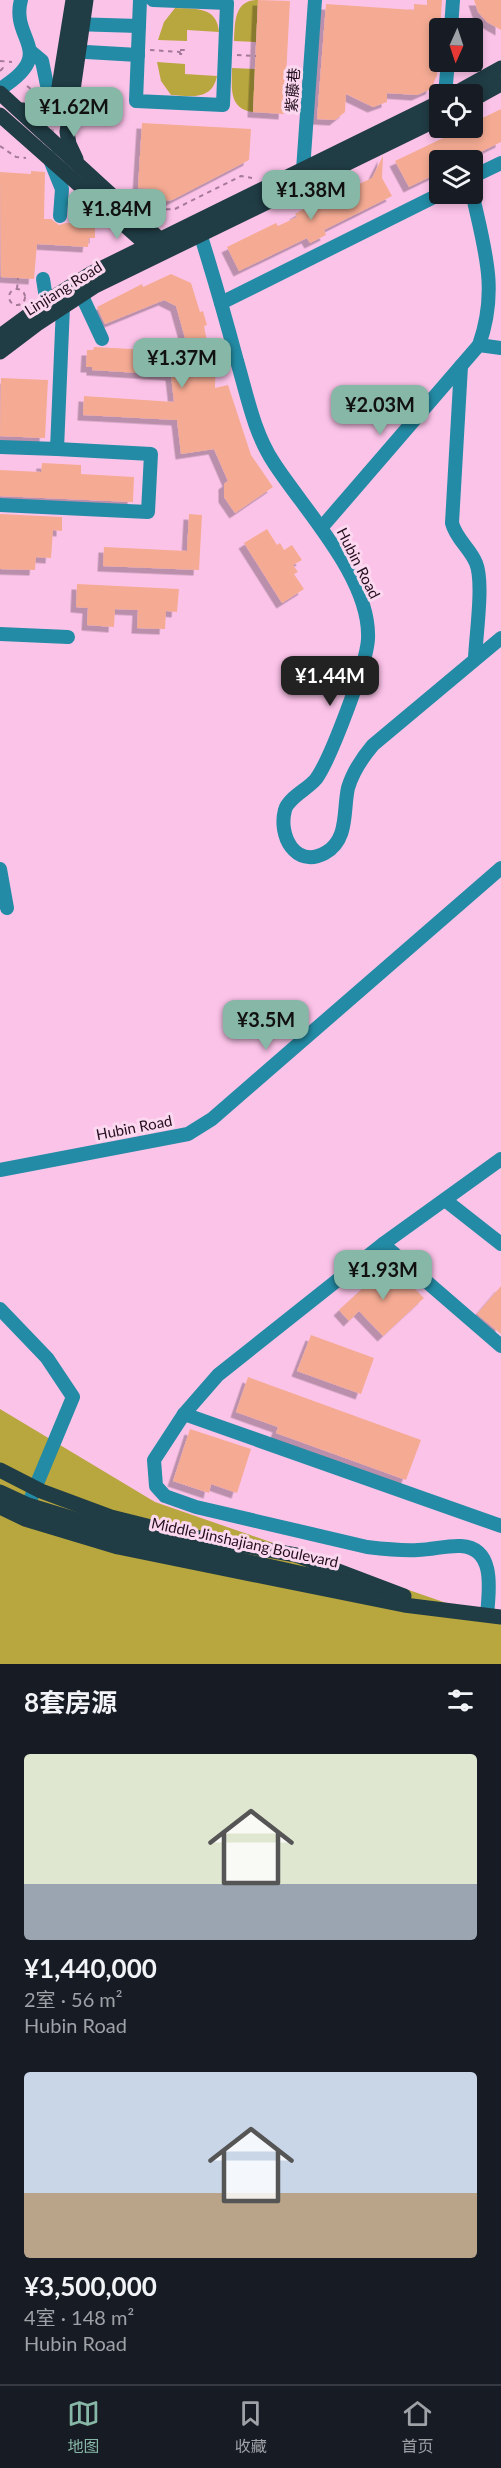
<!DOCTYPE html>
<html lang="zh">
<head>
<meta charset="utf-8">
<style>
  body { margin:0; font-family:Lato,"Noto Sans SC",sans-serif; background:#242831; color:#f1f3f6; height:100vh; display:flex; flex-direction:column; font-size:22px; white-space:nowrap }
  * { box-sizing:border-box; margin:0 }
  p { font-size:20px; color:#9ea1a6 }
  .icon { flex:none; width:33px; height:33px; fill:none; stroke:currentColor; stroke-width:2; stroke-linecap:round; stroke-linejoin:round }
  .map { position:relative; height:1664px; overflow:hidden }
  .sheet { display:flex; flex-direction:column; background:#171b24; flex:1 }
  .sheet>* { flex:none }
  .needle { width:39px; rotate:183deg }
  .fabs { position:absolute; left:429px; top:18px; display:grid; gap:12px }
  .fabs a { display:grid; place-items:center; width:54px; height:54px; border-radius:6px; background:#171b24; box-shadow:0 3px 9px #0003; font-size:30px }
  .price { position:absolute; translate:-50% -51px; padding:0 14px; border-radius:12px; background:#87b7a6; color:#111; font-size:20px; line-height:39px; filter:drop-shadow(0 2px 3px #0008) }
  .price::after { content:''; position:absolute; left:50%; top:36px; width:18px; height:14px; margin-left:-9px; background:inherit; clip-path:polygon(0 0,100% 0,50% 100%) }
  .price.current { background:#222; color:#fff }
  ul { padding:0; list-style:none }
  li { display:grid; align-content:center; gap:12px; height:318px; padding:0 24px }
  li span { display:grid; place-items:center; height:186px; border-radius:6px; color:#555 }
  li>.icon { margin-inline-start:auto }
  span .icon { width:108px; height:108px; fill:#fffc; stroke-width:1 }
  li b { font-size:26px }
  h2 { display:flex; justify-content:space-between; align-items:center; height:72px; padding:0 24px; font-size:26px }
  .menu { display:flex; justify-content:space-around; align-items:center; height:84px; border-top:2px solid #363941; background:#171b24; font-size:16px; color:#9ea1a6 }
  .menu a { display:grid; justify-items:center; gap:3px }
  .menu .current { color:#87b7a6 }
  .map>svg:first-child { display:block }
  .green { fill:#b8a63f }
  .building { fill:#f5ab93; filter:url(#shadow) }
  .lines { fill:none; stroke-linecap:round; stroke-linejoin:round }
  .minor-tunnel { stroke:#d09fc0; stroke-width:14; stroke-dasharray:14 7; stroke-linecap:butt }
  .path { stroke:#a47a96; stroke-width:2; stroke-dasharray:4.5 4.5; stroke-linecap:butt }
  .minor { stroke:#238ba5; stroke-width:14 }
  .major { stroke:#203c44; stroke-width:15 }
  .labels { text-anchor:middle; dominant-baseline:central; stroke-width:6; stroke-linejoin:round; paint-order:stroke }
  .street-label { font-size:15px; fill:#220e1c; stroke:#fbd8ef }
</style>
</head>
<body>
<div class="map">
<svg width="501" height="1664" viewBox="0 0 501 1664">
  <defs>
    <filter id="shadow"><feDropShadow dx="-5.5" dy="5.5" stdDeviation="0" flood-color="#0004"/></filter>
  </defs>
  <rect width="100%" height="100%" fill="#fcc3e9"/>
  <!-- green -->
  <g class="green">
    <path d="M258,0L256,42L234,41C235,22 234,0 258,0Z"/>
    <path d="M175,8C195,9 217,6 219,32L187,30V41L158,40L164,22Z"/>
    <path d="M157,62L185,64V74L217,76C212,101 191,96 171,95L161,81Z"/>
    <path d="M232,68L255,69L253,112C228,109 232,87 232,68Z"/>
    <path d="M0,1409L155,1502L501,1622V1664H0Z"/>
  </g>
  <!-- building -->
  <g class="building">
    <path d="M258,0L290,1L284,114L253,112Z"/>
    <path d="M427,0H442L437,75L431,89L417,95L387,93V102L373,107L346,94L345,112L335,120L317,119L326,4L414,10V4L427,5Z"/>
    <path d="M474,0H501V30L487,22L478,12Z"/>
    <path d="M501,109V142L464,160H440V172L409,187L395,161L464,128H472V123Z"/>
    <path d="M142,123L251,129L249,160L172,200L164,201L157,197L153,189L138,188Z"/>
    <path d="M383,156L382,178L392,196L324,230L326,235L310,243L307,238L239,271L227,247L276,223L278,226L297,217L295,214L338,190L340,193L372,178Z"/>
    <path d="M31,171L45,172L44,219H51L59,225L66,223L95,224V238H89L88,247L37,244L34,279L1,277L0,172L31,174Z"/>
    <path d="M171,274L191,283L200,312L203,311L207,325L204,326L210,357H216L215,388L228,385L251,455L273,487L235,513L224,497V484L228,481L214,449L181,454L177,420L83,415L84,396L174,402L171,375L92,370V367H86L87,350H93L94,347L189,352L176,306L164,300L105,324L97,307L142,284L143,287Z"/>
    <path d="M1,378L48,380L45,438L0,436Z"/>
    <path d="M42,463L81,465V474L134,477L133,502L0,496V470L41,472Z"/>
    <path d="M0,514L62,517V531L53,530L51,558L36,557L35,570L0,569Z"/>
    <path d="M189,514L202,515L199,570L103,566L104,547L187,551Z"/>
    <path d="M267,529L277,545L280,543L284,550L292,545L302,560L293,565L298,572L294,574L304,589L282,603L244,543Z"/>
    <path d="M77,584L179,589L177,612L166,611L165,629L137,628L138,610L115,609L114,627L87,625L88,608L76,607Z"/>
    <path d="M388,1265L407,1286L410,1284L424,1298L383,1336L359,1311L349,1321L339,1310Z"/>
    <path d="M501,1286V1334L477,1314Z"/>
    <path d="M311,1335L374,1358L361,1394L297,1371Z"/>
    <path d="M248,1377L421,1440L406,1480L276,1433L278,1427L236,1412Z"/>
    <path d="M190,1429L251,1449L237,1493L211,1484L209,1493L173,1481Z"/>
  </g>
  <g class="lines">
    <!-- minor-tunnel -->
    <path class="minor-tunnel" d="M47,143V85"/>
    <!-- path -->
    <g class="path">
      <path d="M150,50L180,52"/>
      <path d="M180,50H184L183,54H180Z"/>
      <path d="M237,55L256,56"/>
      <path d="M0,61L12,62"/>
      <path d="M0,71L3,68L5,70"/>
      <path d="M27,86L37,94"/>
      <path d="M0,146L16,157L26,158"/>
      <path d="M148,210L175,209L241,176L252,178"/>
      <path d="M17,289L18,278"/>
      <circle cx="17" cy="297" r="8"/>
    </g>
    <!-- minor -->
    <g class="minor">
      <path d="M140,0L136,101L223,105L227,3L153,0"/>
      <path d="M72,24L139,26"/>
      <path d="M451,28L453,0"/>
      <path d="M30,51L42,61L47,85"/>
      <path d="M69,51L138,55"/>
      <path d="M0,89C59,52 10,40 21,0"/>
      <path d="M445,94L448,62"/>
      <path d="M49,157L62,189L60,216"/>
      <path d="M306,177L303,170L315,0"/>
      <path d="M472,177L501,163"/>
      <path d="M198,227C212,271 225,316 237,361C247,395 254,433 274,463C305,511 371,579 368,639C367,663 330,760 316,779C308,789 288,798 285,810C278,835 295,869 325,853C349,840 343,810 348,788C353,771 362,758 373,745L501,638"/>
      <path d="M43,279L45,292L54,308"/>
      <path d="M81,294L102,339"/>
      <path d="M221,303L440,194"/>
      <path d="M479,345L501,348"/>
      <path d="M461,366L452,523C456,539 470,548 476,563C484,582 476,635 475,658"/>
      <path d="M0,447L57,449L63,306"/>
      <path d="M0,505L148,512L151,454L57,449"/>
      <path d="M322,527L479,345C499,289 484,248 472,192"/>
      <path d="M0,634L68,637"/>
      <path d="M0,869L7,908"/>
      <path d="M0,1170L188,1134L212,1119L501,868"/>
      <path d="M445,1200L501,1244"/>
      <path d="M383,1244L501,1346"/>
      <path d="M0,1309L47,1358L73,1397L28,1505"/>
      <path d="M184,1414L501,1526"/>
      <path d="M487,1615C489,1591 496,1548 461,1546C447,1545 432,1550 418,1550C401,1551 384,1549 367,1547L196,1507L165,1496L156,1486L154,1460L184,1414L218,1375L383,1244L501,1159"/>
    </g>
    <!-- major -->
    <g class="major">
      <path d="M0,93L166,245"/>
      <path d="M454,94L501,68"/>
      <path d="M472,100L501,84"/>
      <path d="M22,110L41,113L52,106L58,93L73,0"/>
      <path d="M0,115L155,252"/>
      <path d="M76,159L69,144L67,132L86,0"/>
      <path d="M0,336L49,300L90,274L440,102"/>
      <path d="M0,352L37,324L95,286L440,118"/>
      <path d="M0,1470L41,1491L111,1517L183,1535L296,1555L404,1596"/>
      <path d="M0,1492L28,1505L120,1533L375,1590"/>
      <path d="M0,1507L25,1519L118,1547L404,1605L501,1617"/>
    </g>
  </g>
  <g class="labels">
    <!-- street labels -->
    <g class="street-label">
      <text transform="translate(292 90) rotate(-86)">紫藤巷</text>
      <text transform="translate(63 288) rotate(-32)">Linjiang Road</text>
      <text transform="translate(359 563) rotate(63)">Hubin Road</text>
      <text transform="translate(134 1127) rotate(-11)">Hubin Road</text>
      <text transform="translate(245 1542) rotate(12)">Middle Jinshajiang Boulevard</text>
    </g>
  </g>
</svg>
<div class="fabs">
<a><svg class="needle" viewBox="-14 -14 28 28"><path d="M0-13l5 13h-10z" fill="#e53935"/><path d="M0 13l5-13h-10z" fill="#9ea1a6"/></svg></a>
<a><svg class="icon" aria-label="locate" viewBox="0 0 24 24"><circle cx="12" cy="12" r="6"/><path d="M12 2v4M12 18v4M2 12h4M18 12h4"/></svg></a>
<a><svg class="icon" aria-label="layers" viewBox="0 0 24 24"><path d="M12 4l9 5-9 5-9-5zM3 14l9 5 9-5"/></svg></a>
</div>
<b class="price" style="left:74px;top:138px">¥1.62M</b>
<b class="price" style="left:311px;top:221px">¥1.38M</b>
<b class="price" style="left:117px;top:240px">¥1.84M</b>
<b class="price" style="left:182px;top:389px">¥1.37M</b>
<b class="price" style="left:380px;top:436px">¥2.03M</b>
<b class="price current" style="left:330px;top:707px">¥1.44M</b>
<b class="price" style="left:266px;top:1051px">¥3.5M</b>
<b class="price" style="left:383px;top:1301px">¥1.93M</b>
</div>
<section class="sheet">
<h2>8套房源<svg class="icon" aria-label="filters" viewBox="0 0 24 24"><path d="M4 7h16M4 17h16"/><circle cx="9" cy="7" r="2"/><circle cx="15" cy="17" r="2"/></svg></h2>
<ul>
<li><span style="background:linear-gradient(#dfe7d0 70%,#9aa5b1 0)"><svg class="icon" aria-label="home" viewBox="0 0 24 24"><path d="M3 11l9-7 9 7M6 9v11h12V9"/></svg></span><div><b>¥1,440,000</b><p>2室 · 56 m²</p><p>Hubin Road</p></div></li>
<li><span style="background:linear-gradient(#c9d6e8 65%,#b9a48a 0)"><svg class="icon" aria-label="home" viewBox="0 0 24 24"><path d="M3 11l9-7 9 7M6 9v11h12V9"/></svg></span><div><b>¥3,500,000</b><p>4室 · 148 m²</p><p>Hubin Road</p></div></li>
</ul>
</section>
<nav class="menu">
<a class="current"><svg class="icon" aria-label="map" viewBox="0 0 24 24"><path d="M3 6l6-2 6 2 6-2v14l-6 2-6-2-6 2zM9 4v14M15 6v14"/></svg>地图</a>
<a><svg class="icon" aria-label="saved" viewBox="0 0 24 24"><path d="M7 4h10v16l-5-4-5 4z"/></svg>收藏</a>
<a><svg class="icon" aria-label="home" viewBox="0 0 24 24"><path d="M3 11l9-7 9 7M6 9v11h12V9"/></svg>首页</a>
</nav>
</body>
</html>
